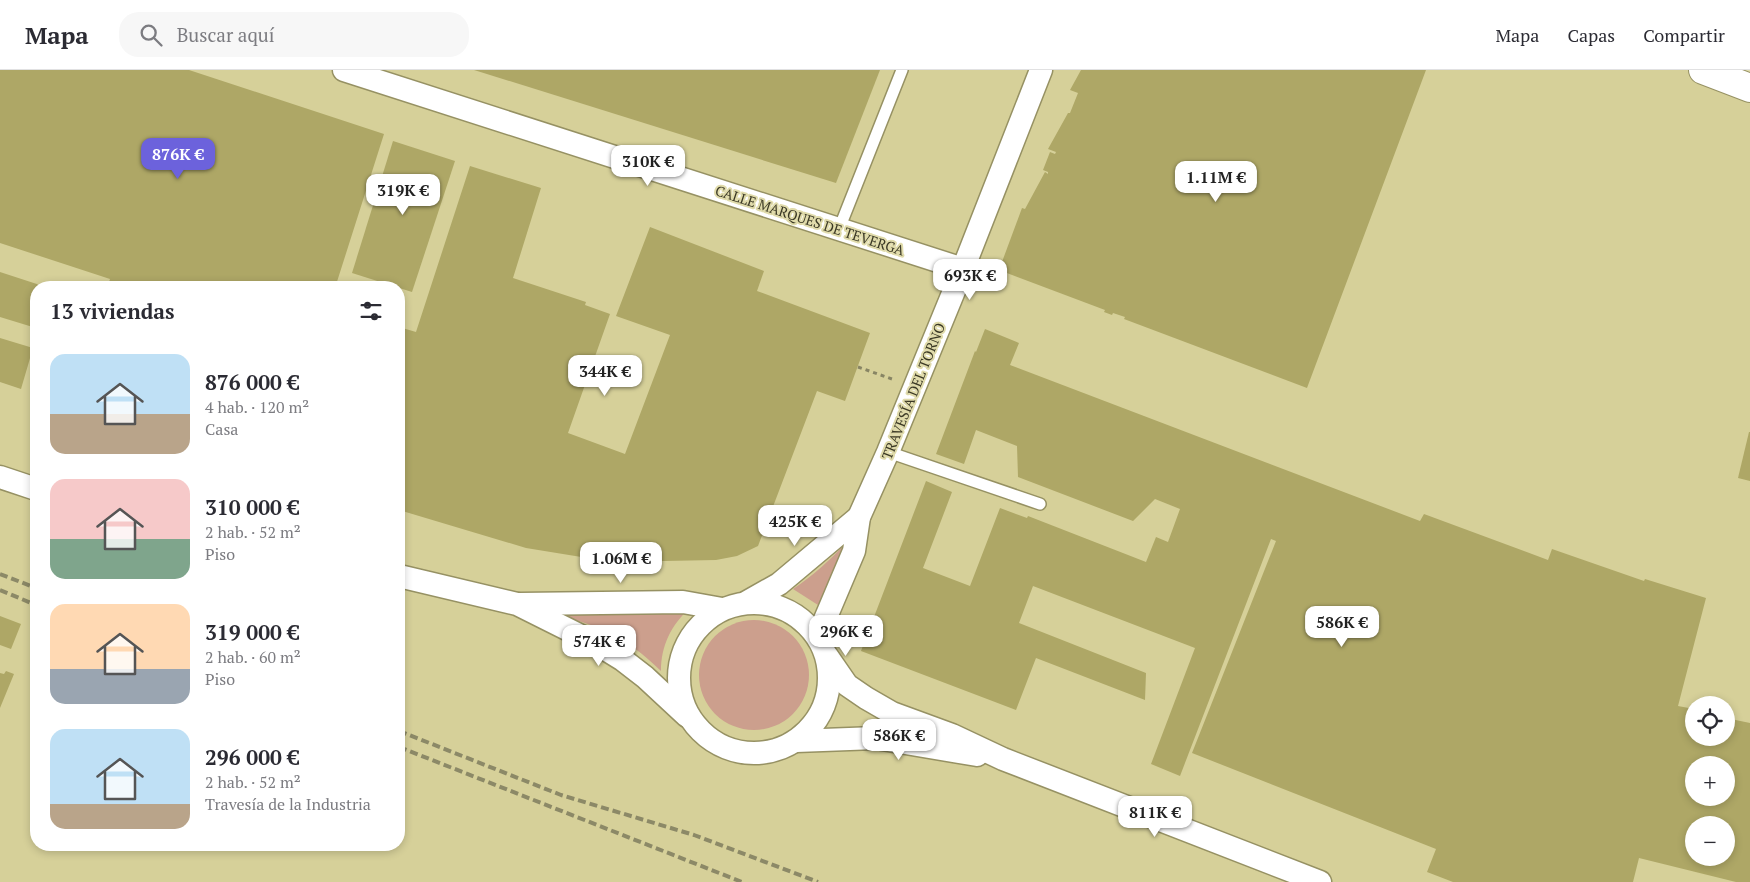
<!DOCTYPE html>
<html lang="es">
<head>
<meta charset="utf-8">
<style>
  body { margin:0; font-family:"PT Serif",serif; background:#f7f7f7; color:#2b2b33; height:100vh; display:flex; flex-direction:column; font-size:19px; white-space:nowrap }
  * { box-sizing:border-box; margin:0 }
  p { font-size:16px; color:#7c7c81 }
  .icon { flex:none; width:28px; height:28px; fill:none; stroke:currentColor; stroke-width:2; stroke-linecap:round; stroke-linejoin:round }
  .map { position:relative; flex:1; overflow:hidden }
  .details { position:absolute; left:30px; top:211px; width:375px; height:570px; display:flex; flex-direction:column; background:#fff; border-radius:20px; box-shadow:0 2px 8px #0003 }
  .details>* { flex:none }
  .fabs { position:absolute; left:1685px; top:626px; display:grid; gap:10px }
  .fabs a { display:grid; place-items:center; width:50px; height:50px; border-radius:50%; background:#fff; box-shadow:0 2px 8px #0003; font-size:25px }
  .price { position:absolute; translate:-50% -42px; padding:0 11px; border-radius:10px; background:#fff; color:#222; font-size:16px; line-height:32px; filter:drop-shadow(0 1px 2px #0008) }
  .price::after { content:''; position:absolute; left:50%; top:30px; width:15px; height:11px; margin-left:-8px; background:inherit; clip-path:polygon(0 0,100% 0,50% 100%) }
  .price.active { background:#6c62dc; color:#fff }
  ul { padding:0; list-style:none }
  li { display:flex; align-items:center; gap:15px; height:125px; padding:0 20px }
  li span { display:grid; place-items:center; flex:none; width:140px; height:100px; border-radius:15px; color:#555 }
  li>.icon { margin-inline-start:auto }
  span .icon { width:60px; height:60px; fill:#fffc; stroke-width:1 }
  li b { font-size:21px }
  h2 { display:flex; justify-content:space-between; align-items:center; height:60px; padding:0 20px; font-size:21px }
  header { display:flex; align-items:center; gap:30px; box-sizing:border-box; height:70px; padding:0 25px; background:#fff; border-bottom:1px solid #e1e1e2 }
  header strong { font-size:24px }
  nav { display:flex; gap:28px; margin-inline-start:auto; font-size:18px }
  .search { width:350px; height:45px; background:#f7f7f7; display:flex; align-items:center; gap:12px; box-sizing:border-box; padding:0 18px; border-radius:20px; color:#7c7c81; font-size:19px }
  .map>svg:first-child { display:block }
  .built { fill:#d6d099; fill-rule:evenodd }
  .green { fill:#cc9f8d }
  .building { fill:#aea766; fill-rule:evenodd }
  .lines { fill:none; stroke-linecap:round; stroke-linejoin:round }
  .service-casing { stroke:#969163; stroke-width:14 }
  .minor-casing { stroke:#969163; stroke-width:25 }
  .trunk-casing { stroke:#969163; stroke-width:30 }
  .path { stroke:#888564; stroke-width:3; stroke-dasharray:4 4; stroke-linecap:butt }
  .service { stroke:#fff; stroke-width:11 }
  .minor { stroke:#fff; stroke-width:22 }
  .trunk { stroke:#fff; stroke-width:28 }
  .rail { stroke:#8c8967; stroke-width:4; stroke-dasharray:8 4; stroke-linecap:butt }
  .labels { text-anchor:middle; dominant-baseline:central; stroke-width:4; stroke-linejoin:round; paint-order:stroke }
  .street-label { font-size:14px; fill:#3b3925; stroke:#e0dbab }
</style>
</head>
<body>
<header>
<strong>Mapa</strong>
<div class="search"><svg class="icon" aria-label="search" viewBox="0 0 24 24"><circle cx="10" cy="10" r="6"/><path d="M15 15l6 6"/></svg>Buscar aquí</div>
<nav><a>Mapa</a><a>Capas</a><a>Compartir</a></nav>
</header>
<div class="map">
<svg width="1750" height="812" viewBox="0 0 1750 812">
  <rect width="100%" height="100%" fill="#e0dbab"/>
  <!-- built -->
  <path class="built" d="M0,0H1729L1750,8V812H0ZM36,218H399V775H36ZM1694,635H1726V668H1694ZM1694,695H1726V728H1694ZM1694,755H1726V788H1694Z"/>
  <!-- green -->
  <g class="green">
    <path d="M847,472L824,544L818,535L793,519C814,505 830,490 847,472Z"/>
    <path d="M690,538C671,555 661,576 661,601C644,585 625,569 604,560C585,552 564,547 545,540Z"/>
    <circle cx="754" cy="605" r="55"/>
  </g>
  <!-- building -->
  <g class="building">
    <path d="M0,0H189L384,64L335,218H107L110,209L0,173Z"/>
    <path d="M474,0H880L836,113Z"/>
    <path d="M1081,0H1426L1307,318L1124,249L1125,247L1113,243L1112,245L1104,242L1105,240L999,200L1022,138L1025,139L1045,102L1048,104V102L1043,100L1050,82L1055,84L1056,82L1048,79L1068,43H1070L1078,23L1070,20Z"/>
    <path d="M393,71L455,91L412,222L352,203Z"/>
    <path d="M470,96L541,118L513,208L586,232L585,235L610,244L568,363L625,384L670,265L616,246L650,157L764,201L757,221L870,263L845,331L817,321L758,476L737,486L716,490L612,492L526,478L399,440V257L416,262Z"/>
    <path d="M0,202L46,217L36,218V258L0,247Z"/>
    <path d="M985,259L1019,273L1010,295L1420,451L1424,444L1548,490L1552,479L1644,511L1645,509L1706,528L1678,636L1694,639V668H1726V648L1750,653V812H1736L1639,788L1633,812H1453L1427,802L1436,779L1192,683L1276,471L1271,469L1180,706L1151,694L1195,578L1033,516L1019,553L1146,603L1145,630L1036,588L1016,640L861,581L926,411L952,422L923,498L970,516L1000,438L1027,448L1028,446L1146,492L1156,467L1168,472L1180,439L1155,429L1133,451L1018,407L1017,376L976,360L964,394L936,384L975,281L976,282ZM1694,695H1726V728H1694ZM1694,755H1726V788H1694Z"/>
    <path d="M0,268L33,278L21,319L0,312Z"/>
    <path d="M1749,362H1750V411L1738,408Z"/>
    <path d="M0,546L21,554L11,579L0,575Z"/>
    <path d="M6,601L14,604L0,638V603L4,604Z"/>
  </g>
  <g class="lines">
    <!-- service casing -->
    <g class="service-casing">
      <g id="service">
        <path d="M839,159L902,0"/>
        <path d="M888,382L1040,434"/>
      </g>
    </g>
    <!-- minor casing -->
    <g class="minor-casing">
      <g id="minor">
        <path d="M344,0L963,199"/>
        <path d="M0,407L36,419"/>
        <path d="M399,506L517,534L597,574L623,590L645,607L687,646"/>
        <path d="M747,532L779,514L859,447"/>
        <circle cx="754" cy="608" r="75"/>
        <path d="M520,534L683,532L722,539"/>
        <path d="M818,566L854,481L859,447L888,382L963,199L1041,0"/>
        <path d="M827,586L847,615L866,628L892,643L952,665L1003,689L1320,812"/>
        <path d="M796,671L876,668L977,685"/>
      </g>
    </g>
    <!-- trunk casing -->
    <g class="trunk-casing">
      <path id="trunk" d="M1703,0L1750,18"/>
    </g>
    <!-- path -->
    <path class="path" d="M858,297L892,309"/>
    <!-- service -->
    <use href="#service" class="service"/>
    <!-- minor -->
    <use href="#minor" class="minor"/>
    <!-- trunk -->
    <use href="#trunk" class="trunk"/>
    <!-- rail -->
    <g class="rail">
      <path d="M0,504L36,518"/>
      <path d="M0,520L36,535"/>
      <path d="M399,661L561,725L694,765L818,812"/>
      <path d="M399,677L742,812"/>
    </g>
  </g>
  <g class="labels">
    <!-- street labels -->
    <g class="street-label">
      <text transform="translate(810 150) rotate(18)">CALLE MARQUES DE TEVERGA</text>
      <text transform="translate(913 321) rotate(-68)">TRAVESÍA DEL TORNO</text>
    </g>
  </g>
</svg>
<div class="fabs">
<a><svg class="icon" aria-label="locate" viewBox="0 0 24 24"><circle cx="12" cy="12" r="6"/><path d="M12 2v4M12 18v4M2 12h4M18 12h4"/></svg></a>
<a>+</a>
<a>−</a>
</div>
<b class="price active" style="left:178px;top:110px">876K €</b>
<b class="price" style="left:648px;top:117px">310K €</b>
<b class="price" style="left:1216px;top:133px">1.11M €</b>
<b class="price" style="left:403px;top:146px">319K €</b>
<b class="price" style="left:970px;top:231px">693K €</b>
<b class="price" style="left:605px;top:327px">344K €</b>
<b class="price" style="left:795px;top:477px">425K €</b>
<b class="price" style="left:621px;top:514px">1.06M €</b>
<b class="price" style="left:1342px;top:578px">586K €</b>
<b class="price" style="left:846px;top:587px">296K €</b>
<b class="price" style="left:599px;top:597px">574K €</b>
<b class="price" style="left:899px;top:691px">586K €</b>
<b class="price" style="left:1155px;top:768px">811K €</b>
<section class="details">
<h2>13 viviendas<svg class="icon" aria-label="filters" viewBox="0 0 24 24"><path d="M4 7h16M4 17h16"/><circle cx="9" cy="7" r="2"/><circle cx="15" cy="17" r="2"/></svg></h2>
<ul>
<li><span style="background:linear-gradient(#bfe0f5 60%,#b9a48a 0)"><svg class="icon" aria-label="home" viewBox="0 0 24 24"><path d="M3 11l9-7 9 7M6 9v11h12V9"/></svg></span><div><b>876 000 €</b><p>4 hab. · 120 m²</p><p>Casa</p></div></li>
<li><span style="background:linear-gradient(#f6c9c9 60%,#7fa58c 0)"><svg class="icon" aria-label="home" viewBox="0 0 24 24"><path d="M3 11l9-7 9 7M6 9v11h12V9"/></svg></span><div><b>310 000 €</b><p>2 hab. · 52 m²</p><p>Piso</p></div></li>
<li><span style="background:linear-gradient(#ffd9b3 65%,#9aa5b1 0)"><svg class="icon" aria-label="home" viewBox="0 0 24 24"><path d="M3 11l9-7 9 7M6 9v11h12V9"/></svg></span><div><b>319 000 €</b><p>2 hab. · 60 m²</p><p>Piso</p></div></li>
<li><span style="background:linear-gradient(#bfe0f5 75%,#b9a48a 0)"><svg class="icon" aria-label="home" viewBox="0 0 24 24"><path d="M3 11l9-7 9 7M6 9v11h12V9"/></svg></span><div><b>296 000 €</b><p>2 hab. · 52 m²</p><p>Travesía de la Industria</p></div></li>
</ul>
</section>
</div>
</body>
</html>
